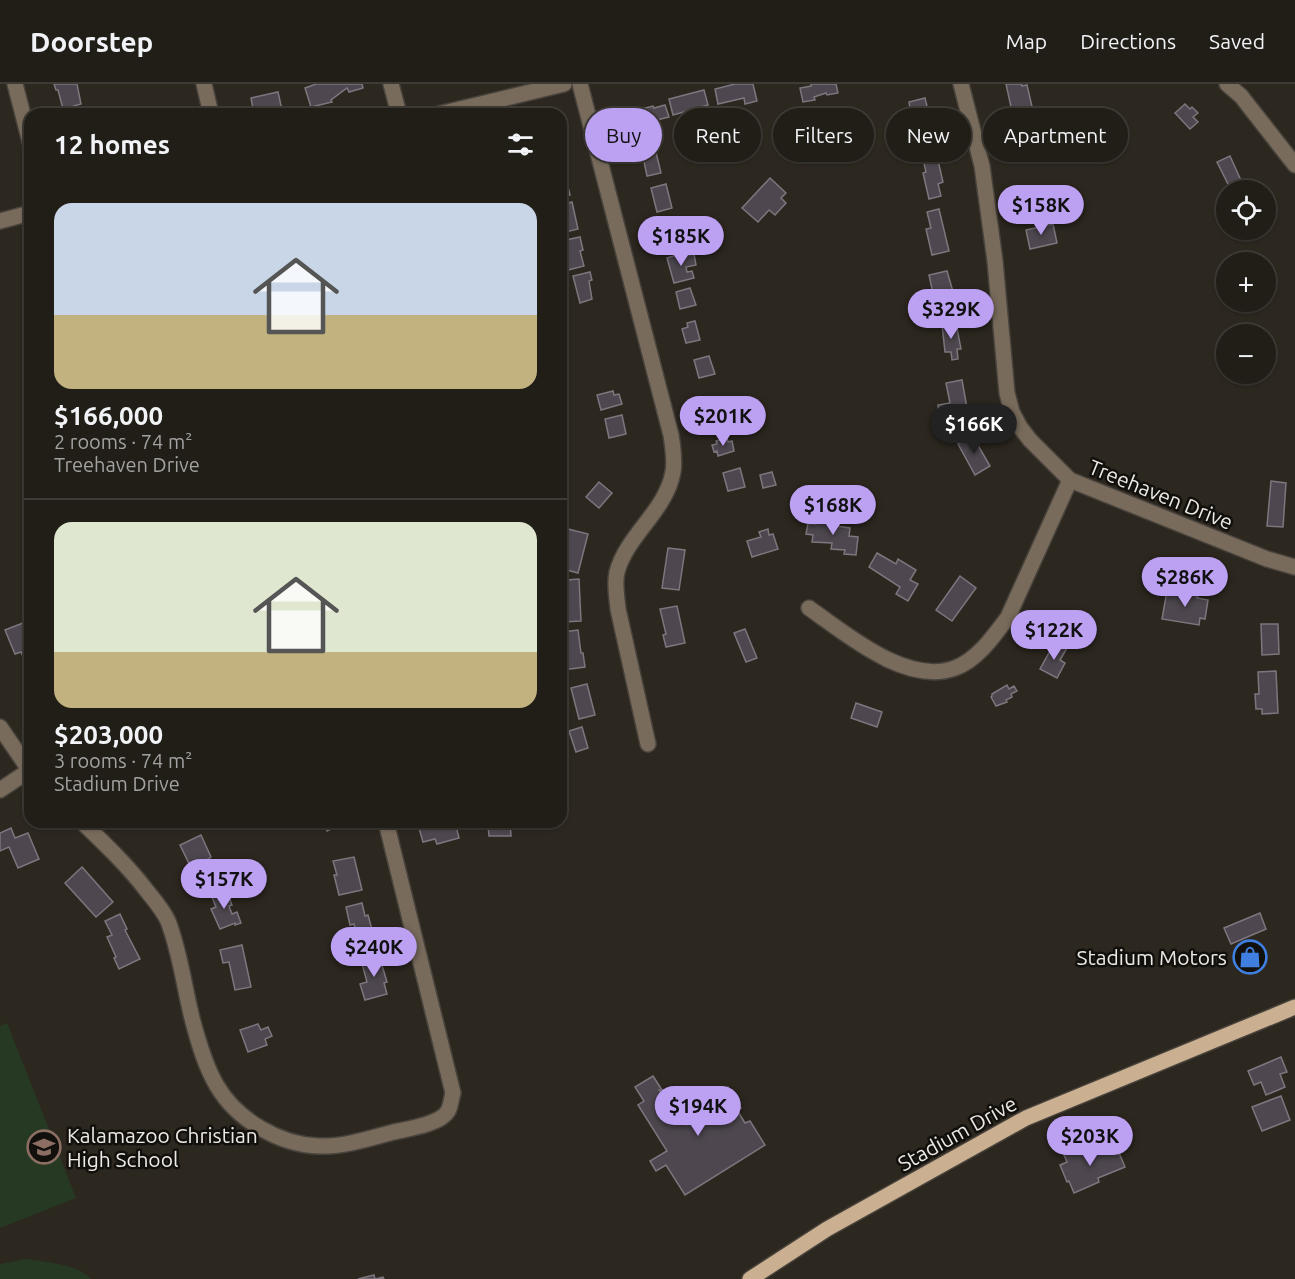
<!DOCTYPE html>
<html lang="en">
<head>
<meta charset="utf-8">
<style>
  body { margin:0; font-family:Ubuntu,sans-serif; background:#2d2a24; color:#f1f3f6; height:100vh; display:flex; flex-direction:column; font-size:22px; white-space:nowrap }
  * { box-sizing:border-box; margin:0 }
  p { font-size:20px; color:#a2a2a1 }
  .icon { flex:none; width:33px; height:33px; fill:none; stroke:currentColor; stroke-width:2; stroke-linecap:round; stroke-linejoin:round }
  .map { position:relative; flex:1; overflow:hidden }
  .panel { position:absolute; left:24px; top:24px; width:543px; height:720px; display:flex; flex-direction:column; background:#211d17; border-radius:18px; box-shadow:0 2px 4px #0004,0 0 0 2px #3e3b36 }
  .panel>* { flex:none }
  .guide { position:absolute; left:585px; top:24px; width:570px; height:54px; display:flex; gap:12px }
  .controls { position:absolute; left:1216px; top:96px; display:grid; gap:12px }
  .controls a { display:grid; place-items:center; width:60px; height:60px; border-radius:50%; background:#211d17; box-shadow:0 2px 4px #0004,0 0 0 2px #3e3b36; font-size:30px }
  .price { position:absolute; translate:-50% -51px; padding:0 14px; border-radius:21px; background:#bca0f2; color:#111; font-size:20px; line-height:39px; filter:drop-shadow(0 2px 3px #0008) }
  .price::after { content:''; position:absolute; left:50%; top:36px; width:18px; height:14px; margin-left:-9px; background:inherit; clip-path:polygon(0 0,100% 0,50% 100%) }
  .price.selected { background:#222; color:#fff }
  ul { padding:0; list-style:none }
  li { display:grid; align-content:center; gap:12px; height:318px; padding:0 30px }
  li+li { border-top:2px solid #3e3b36 }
  li span { display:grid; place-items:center; height:186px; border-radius:18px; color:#555 }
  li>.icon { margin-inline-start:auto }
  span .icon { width:108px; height:108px; fill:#fffc; stroke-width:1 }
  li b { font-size:26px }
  h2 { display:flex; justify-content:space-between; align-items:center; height:72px; padding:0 30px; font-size:26px }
  .chip { padding:0 21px; border-radius:27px; background:#211d17; box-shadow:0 2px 4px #0004,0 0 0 2px #3e3b36; font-size:21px; line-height:54px }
  .chip.selected { background:#bca0f2; color:#111 }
  header { display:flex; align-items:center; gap:36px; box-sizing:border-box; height:84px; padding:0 30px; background:#211d17; border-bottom:2px solid #3e3b36 }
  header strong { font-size:28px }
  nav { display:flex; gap:33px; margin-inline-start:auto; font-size:21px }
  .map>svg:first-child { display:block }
  .green { fill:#263a23 }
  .building { fill:#4e474f; stroke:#7d767e; stroke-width:1.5 }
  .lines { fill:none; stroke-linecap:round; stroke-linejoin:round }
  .minor-casing { stroke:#47423b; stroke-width:18 }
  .major-casing { stroke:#47423b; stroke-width:18 }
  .minor { stroke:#786b5c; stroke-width:15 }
  .major { stroke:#caaf90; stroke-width:15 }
  .labels { text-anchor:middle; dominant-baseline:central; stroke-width:5; stroke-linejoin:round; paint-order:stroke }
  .street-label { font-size:21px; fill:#ede9e4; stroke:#12100d }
  .poi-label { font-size:21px; fill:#ede9e4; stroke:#12100d; text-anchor:end }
</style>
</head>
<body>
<header>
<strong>Doorstep</strong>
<nav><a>Map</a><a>Directions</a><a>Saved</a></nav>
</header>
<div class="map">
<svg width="1295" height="1195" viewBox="0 0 1295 1195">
  <rect width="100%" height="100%" fill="#2c271f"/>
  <!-- green -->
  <g class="green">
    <path d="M30,241V288L22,274L26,242Z"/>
    <path d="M7,939L76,1114L0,1144V942Z"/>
    <path d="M26,1175C45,1178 78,1180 91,1195H0V1180Z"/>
  </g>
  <!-- building -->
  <g class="building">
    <path d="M54,0H77L81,20L63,25L58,6H56Z"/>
    <path d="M316,0H362L363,4L349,8L347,4L331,16L332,18L311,23L305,4Z"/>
    <path d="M735,0H753L757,17L745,20L744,14L718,20L715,5Z"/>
    <path d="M811,0H836L838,9L827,11L826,9L814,13L815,16L803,18L800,4L811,2Z"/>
    <path d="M1006,0H1022V2L1027,1L1033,27L1013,32Z"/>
    <path d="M704,6L708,21L673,31L669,15Z"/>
    <path d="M278,8L282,26L262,30H254L251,14Z"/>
    <path d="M925,14L931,39L916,43V41L909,43L905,25L910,24L909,18Z"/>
    <path d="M1185,20L1190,25L1192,23L1198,29L1193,33L1198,38L1190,45L1175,29Z"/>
    <path d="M665,21L669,33L633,42L629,28L653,22L654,24Z"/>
    <path d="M1031,45L1039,74L1022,78L1016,57L1024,55L1022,47Z"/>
    <path d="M654,60L661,89L647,92L641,63Z"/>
    <path d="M937,72L943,98L938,100L941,112L929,115L923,89L926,88L923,75Z"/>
    <path d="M1230,72L1244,103L1236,106H1231L1217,78Z"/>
    <path d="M565,91L570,111L561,113V92Z"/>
    <path d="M770,94L786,109L781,114L786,119L775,131L769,126L758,138L742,124Z"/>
    <path d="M666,100L672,124L657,128L651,104Z"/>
    <path d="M572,118L578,145L561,149V121Z"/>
    <path d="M939,125L949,167L932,171L926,145L931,144L927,128Z"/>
    <path d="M681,138L683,146L685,145L687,157L662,163L658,149L660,148L659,143Z"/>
    <path d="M1053,140L1057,159L1030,165L1026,146Z"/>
    <path d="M580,153L583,166L580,167L584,182L568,186L561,157Z"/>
    <path d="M683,169L684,172L694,170L696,181L686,183L687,188L692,187L694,194L674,199L667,174Z"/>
    <path d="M947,187L954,211L951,212V213L938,216L937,213L934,214L929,191Z"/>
    <path d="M590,188L592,196L589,197L592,215L580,219L573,192Z"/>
    <path d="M690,204L696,221L680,225L676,208Z"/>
    <path d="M695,237L700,256L686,259L682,245L688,243L687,239Z"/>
    <path d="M956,239L961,265H957L958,275L952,276L951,268H945L942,241Z"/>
    <path d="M709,272L715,290L699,294L694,276Z"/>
    <path d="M962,296L967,324L963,325L965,337L952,340L950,327L939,329L938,321L950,319L946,299Z"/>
    <path d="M613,307L614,311L619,310L622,320L601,326L597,311Z"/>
    <path d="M718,319L720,326H723L725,335L713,338L712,331L709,332L707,322Z"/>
    <path d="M622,331L626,350L609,354L605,335Z"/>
    <path d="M972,351L990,382L975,391L958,360Z"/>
    <path d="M727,354L728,358L732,357L734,367L718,372L717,367L714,368L712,361L717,360L716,357Z"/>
    <path d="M740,384L745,403L728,407L723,389Z"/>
    <path d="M772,388L776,401L763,404L760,391Z"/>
    <path d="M1271,397L1286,399L1283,443L1267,442Z"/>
    <path d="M599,398L612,409L599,424L586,413Z"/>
    <path d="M816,433L829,435V441L850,444L849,452L858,453L856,471L844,470L845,466L831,465L832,459L812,458L813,451L806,450L808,439L816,440Z"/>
    <path d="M568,445L588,450L578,489L563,485L566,474L561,473Z"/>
    <path d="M768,445L769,451L773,450L778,465L752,473L747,457L761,453L759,448Z"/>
    <path d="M668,464L685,466L679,506L662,504Z"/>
    <path d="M877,469L896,480L898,475L916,486L910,496L918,500L908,517L896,510L900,503L869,483Z"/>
    <path d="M960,492L976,504L952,537L936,526Z"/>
    <path d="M579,495L581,537L563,538L562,507H568L567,496Z"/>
    <path d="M1188,506L1199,508L1197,514L1208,516L1205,535L1200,534L1199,541L1162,535L1167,507L1187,511Z"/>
    <path d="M677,522L685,559L666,563L663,551L666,550L660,525Z"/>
    <path d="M23,539L30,555V583L28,584L21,568L15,570L5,546Z"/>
    <path d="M1261,540H1278L1279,570L1262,571Z"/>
    <path d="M745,545L757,574L746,578L734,549Z"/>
    <path d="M578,546L581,569H583L585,583L563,586L561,554L564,553L563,548Z"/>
    <path d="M1055,558L1067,564L1060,576L1065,579L1057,594L1040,585Z"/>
    <path d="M1276,587L1278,629L1262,630V625H1256L1255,610H1259L1258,588Z"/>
    <path d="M587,600L595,631L579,635L571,604Z"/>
    <path d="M1007,601L1009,605L1014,602L1017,607L1011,610L1012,613L1006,616L1007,618L996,622L991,613L992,612V610Z"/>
    <path d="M856,619L882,628L877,643L851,634Z"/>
    <path d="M582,643L588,664L576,668L569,647Z"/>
    <path d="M324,738H342V740L327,747Z"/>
    <path d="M442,738H455L459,754L437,760L435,755L423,758L419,744Z"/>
    <path d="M475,738H510L511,752H489L488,741H476Z"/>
    <path d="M531,738H543L535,744Z"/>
    <path d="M11,744L15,754L28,749L39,775L18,784L9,763L0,767V749Z"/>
    <path d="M201,751L211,773L208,775L214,787L197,796L180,761Z"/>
    <path d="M354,773L362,806L339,811L334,791H337L333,777Z"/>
    <path d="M82,783L113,818L96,833L65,799Z"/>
    <path d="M226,805L232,821L229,822L232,830L237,828L241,839L235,841V839L220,845L211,825L216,823L211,811Z"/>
    <path d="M362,819L365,832L368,831L374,853L358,857L354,840L350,841L346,823Z"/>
    <path d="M1260,829L1266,845L1231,860L1224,844Z"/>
    <path d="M120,830L127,845L125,846L140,875L119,885L114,874L116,873L107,853L112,851L105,837Z"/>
    <path d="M242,861L251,903L235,906L229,878L223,879L220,866Z"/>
    <path d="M379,871L387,898L384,899L387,910L365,916L360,900L367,898L361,876Z"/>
    <path d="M258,940L261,946L268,943L272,952L265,955L267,961L248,968L240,946Z"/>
    <path d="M1281,973L1287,988L1280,990L1285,1003L1266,1011L1261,998L1254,1001L1248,987Z"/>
    <path d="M653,992L662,1006H659L662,1010L665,1008L686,1041L716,1023L711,1013L728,1003L741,1024L737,1026L745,1039L750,1037L765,1061L685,1111L666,1081L656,1087L650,1077L667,1067L638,1021L644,1017L635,1003Z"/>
    <path d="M1281,1012L1290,1036L1262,1047L1252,1023Z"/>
    <path d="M1107,1061L1110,1067L1117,1064L1125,1083L1098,1094L1099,1098L1074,1109L1069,1097L1067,1098L1060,1081L1067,1078L1064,1071L1081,1064L1084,1070Z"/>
    <path d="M374,1191L375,1195L383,1193L384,1195H358Z"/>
  </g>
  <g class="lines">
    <!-- minor casing -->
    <g class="minor-casing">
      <g id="minor">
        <path d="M15,0L30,58"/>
        <path d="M204,0L211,30"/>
        <path d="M391,0L399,30"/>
        <path d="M580,0L671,351C673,363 675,376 673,388C666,427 627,451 617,488C614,500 617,513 618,525L648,660"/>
        <path d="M961,0L982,82L995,177L1007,309L1012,328L1020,343L1030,356L1070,396L1267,475L1295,483"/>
        <path d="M1227,0L1241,12L1295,81"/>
        <path d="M439,30L564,0"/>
        <path d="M0,137L30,129"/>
        <path d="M809,524C846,550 907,602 955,584C977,576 994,552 1008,533L1070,396"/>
        <path d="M0,643L30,687"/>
        <path d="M0,706L30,686"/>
        <path d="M82,738C105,760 128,782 147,807C155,817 163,826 168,837C180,868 184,902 192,934C198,957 205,982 217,1002C237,1036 280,1061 319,1062C343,1063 367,1055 390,1049C405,1045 440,1041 448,1027C451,1022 451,1015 453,1009L386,738"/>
      </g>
    </g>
    <!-- major casing -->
    <g class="major-casing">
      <path id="major" d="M750,1195L827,1145L1026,1034L1295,923"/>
    </g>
    <!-- minor -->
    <use href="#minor" class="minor"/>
    <!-- major -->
    <use href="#major" class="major"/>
  </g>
  <!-- icons -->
  <defs>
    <g id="shop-ring" transform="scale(1.725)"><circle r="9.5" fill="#12100d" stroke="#3f7fe0" stroke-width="1.5"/><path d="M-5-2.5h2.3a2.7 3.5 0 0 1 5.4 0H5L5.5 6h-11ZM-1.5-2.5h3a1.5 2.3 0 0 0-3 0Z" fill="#3f7fe0"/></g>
    <g id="school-ring" transform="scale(1.725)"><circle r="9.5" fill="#12100d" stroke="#8d6e63" stroke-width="1.5"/><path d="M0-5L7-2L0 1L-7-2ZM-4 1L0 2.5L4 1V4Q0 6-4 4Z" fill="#8d6e63"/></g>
  </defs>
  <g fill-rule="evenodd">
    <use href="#shop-ring" x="1250" y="873"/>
    <use href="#school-ring" x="44" y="1063"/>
  </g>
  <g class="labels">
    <!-- street labels -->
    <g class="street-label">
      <text transform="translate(1161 410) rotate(22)">Treehaven Drive</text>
      <text transform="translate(957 1049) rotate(-29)">Stadium Drive</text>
    </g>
    <!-- poi labels -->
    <g class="poi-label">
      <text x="1227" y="873">Stadium Motors</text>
      <text x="67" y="1051" text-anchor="start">Kalamazoo Christian<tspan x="67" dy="24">High School</tspan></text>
    </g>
  </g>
</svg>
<div class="controls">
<a><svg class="icon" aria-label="locate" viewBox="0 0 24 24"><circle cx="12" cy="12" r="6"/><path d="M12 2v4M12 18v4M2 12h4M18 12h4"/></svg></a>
<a>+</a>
<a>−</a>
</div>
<b class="price" style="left:1041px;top:152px">$158K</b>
<b class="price" style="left:681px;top:183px">$185K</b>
<b class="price" style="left:951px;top:256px">$329K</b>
<b class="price" style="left:723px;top:363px">$201K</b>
<b class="price selected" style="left:974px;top:371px">$166K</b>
<b class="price" style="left:833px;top:452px">$168K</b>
<b class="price" style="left:1185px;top:524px">$286K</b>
<b class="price" style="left:1054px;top:577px">$122K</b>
<b class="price" style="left:224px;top:826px">$157K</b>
<b class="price" style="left:374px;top:894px">$240K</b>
<b class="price" style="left:698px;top:1053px">$194K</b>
<b class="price" style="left:1090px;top:1083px">$203K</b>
<div class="guide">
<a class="chip selected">Buy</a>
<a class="chip">Rent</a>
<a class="chip">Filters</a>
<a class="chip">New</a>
<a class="chip">Apartment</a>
</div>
<section class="panel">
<h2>12 homes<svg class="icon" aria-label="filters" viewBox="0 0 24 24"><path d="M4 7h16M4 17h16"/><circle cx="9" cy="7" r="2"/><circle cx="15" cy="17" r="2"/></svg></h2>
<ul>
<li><span style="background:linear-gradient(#c9d6e8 60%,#c2b280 0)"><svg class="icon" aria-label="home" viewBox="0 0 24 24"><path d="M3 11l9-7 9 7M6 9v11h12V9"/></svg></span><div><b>$166,000</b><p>2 rooms · 74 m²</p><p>Treehaven Drive</p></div></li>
<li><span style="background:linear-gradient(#dfe7d0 70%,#c2b280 0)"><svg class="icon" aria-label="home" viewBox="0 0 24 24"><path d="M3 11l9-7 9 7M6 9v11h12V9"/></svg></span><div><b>$203,000</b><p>3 rooms · 74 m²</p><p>Stadium Drive</p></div></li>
</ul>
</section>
</div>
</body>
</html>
